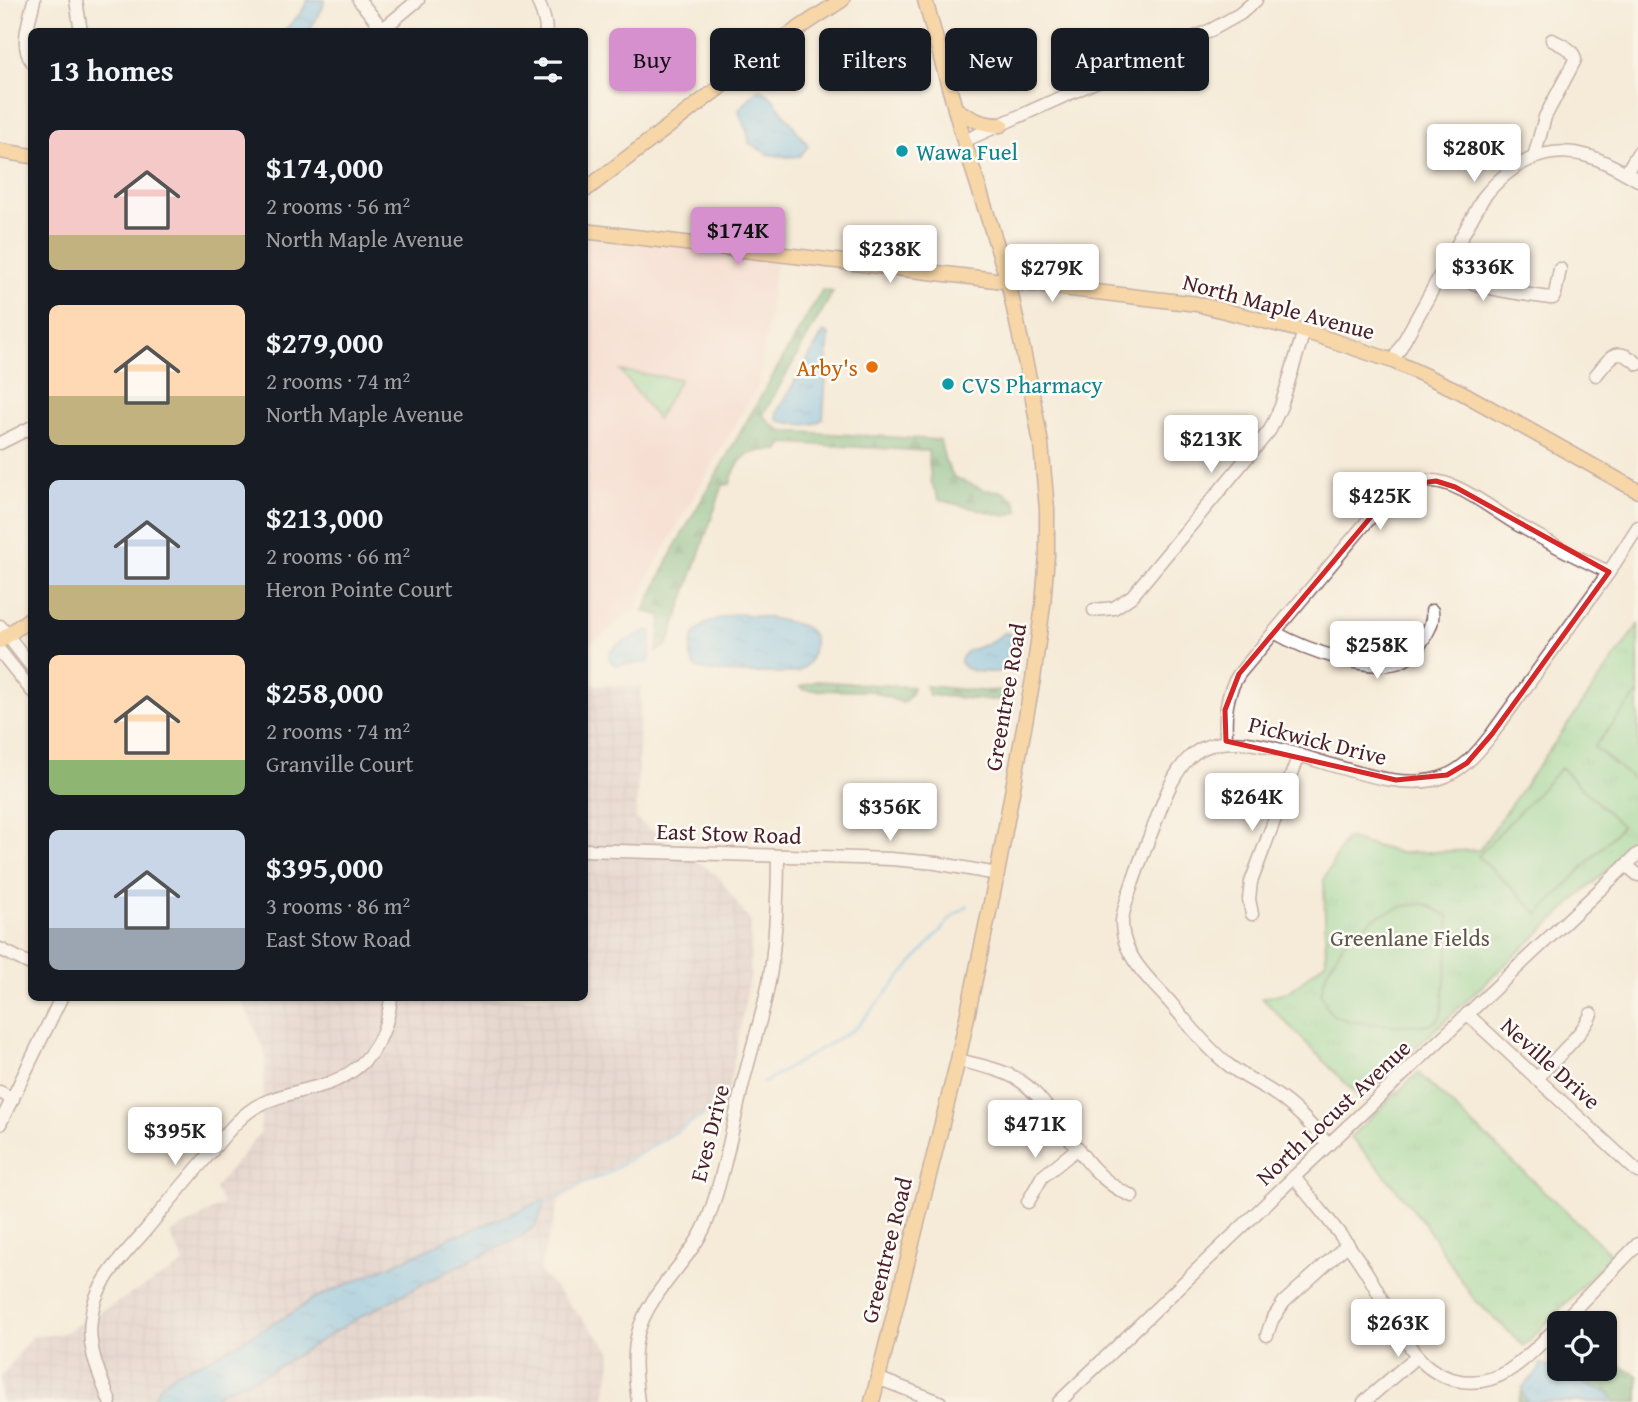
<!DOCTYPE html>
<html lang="en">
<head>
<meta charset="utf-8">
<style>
  body { margin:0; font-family:"Gentium Book Plus",serif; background:#20242c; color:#f1f3f6; height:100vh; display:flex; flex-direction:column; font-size:26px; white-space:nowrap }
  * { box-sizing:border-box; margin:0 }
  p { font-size:23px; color:#9ea1a6 }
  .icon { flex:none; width:38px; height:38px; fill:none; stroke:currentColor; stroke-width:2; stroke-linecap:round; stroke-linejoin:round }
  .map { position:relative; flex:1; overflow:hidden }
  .side { position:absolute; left:28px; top:28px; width:560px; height:973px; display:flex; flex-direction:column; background:#171b24; border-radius:10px; box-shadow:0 2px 5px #0004 }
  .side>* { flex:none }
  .hud { position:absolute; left:609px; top:28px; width:665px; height:63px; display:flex; gap:14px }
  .controls { position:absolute; left:1547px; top:1311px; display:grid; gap:14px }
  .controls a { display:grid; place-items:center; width:70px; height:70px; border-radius:10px; background:#171b24; box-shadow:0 2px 5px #0004; font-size:35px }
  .price { position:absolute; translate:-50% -60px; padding:0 16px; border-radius:7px; background:#fff; color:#222; font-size:23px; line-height:46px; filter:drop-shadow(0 2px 4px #0008) }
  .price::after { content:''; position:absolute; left:50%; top:42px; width:21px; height:16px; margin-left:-10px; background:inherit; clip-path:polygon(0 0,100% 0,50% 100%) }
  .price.active { background:#d690ce; color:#111 }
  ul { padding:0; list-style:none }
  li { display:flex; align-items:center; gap:21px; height:175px; padding:0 21px }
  li span { display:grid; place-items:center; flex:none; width:196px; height:140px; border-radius:10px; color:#555 }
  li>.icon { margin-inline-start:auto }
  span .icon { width:84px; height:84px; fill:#fffc; stroke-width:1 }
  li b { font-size:30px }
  h2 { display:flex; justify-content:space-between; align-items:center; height:84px; padding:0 21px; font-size:30px }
  .chip { padding:0 24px; border-radius:10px; background:#171b24; box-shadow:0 2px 5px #0004; font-size:24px; line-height:63px }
  .chip.active { background:#d690ce; color:#111 }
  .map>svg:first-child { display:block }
  .built { fill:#f7d0cb }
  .industrial { fill:url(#industrial-grid) }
  .grass { fill:url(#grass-tufts); stroke:#6a7b60; stroke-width:2 }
  .forest { fill:url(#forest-firs); stroke:#5d6c54; stroke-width:2 }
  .pitch { fill:#8bd794; stroke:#6a7b60; stroke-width:2 }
  .water { fill:url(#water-ripples); stroke:#5c6e8a; stroke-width:2 }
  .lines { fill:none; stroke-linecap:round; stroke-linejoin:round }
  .stream { stroke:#6fbde9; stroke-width:2.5 }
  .minor-casing { stroke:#866668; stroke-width:15 }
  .major-casing { stroke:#866668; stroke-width:17 }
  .minor { stroke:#fff; stroke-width:12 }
  .major { stroke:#f9bf6c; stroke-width:14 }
  .marked { fill:none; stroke:#d62828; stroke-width:5; stroke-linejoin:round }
  .culture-dot { fill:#0f9aa8; stroke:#fdfcf7; stroke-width:2.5 }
  .food-dot { fill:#e8710a; stroke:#fdfcf7; stroke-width:2.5 }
  .labels { text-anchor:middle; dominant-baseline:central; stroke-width:5; stroke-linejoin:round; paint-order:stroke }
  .culture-label { font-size:23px; fill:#0d838f; stroke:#fdfcf7; text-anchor:start }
  .street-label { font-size:23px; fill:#4a1f2b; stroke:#fdfcf7 }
  .food-label { font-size:23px; fill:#c56008; stroke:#fdfcf7; text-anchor:end }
  .park-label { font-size:23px; fill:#5e564a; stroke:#fdfcf7 }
</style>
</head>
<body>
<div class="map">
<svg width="1638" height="1402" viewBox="0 0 1638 1402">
  <defs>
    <pattern id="industrial-grid" width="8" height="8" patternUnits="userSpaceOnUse" patternTransform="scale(1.75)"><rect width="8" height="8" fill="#d2bec2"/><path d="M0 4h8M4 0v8" fill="none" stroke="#b6a3a7"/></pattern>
    <pattern id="grass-tufts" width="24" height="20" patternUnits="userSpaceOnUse" patternTransform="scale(1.75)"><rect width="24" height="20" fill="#8bd794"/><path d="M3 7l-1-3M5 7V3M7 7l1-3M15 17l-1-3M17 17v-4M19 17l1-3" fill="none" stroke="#79b880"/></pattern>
    <pattern id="forest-firs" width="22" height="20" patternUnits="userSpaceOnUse" patternTransform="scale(1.75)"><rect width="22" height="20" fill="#70b87e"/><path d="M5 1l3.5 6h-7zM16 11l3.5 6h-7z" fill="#5e9567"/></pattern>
    <pattern id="water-ripples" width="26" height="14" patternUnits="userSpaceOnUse" patternTransform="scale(1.75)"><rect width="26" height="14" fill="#6fbde9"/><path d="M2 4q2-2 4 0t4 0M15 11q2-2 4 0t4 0" fill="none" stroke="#5d99bd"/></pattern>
  </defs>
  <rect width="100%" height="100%" fill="#fdfcf7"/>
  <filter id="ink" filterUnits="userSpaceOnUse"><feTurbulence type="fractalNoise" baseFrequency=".0143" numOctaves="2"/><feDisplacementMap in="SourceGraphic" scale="14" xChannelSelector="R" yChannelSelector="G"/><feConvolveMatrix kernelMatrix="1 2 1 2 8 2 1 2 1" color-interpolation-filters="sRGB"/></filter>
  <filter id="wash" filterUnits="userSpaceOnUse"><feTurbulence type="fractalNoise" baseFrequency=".00686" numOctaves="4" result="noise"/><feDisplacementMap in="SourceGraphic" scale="28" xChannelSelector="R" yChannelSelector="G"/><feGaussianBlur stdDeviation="1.57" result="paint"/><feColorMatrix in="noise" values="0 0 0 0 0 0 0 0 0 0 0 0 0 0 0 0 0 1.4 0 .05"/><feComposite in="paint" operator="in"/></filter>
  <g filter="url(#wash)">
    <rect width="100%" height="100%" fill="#f6ebd8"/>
    <!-- built -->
    <path class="built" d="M585,231L777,254L759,384L650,573L636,608L585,648Z"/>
    <!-- industrial -->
    <path class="industrial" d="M585,684L641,687L636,819L718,876L751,923L750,978L726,1102L560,1199L539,1270L612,1352L605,1400L594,1402H0V1378L31,1337L63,1333L184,1264L170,1234L223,1204L215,1188L260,1133L266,1054L241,998H584Z"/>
    <!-- grass -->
    <g class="grass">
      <path d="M621,371L680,379L657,419Z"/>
      <path d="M1638,625V841L1361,1099L1262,998L1290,991L1326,961L1324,879L1346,838L1400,853L1479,850Z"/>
      <path d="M1418,1073L1612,1255L1524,1346L1473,1298L1424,1223L1380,1169L1350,1137Z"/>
    </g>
    <!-- forest -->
    <g class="forest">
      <path d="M822,290L833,292L763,415L772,425L783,431L940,440L945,461L954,477L984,490L1001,491L1014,499L1019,511L1006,516L939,500L931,482L928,451L783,443L779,450C750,450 738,454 730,484L723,485L668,644L657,651L662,616L644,611L674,548Z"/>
      <path d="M816,681L913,687L911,694L903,703L872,691L805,690L800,687Z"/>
      <path d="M925,686L982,691L1010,690L1001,700H986L929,695Z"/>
      <path d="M1605,1356L1638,1376V1402H1518C1524,1378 1539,1371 1559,1360V1368H1605Z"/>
    </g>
    <!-- pitch -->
    <g class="pitch">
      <path d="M1638,693V783L1594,747Z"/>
      <path d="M1561,768L1622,826L1539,914L1478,856Z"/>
      <path d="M1426,904L1448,916L1450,936L1441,1016L1430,1025C1410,1025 1345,1027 1331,1013C1326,1009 1324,999 1321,993L1327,971L1345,940L1377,916L1404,906Z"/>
    </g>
    <!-- water -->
    <g class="water">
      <path d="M308,0H325L322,9L309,31H284L301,13Z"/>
      <path d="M762,89L772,98L807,144L808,146L800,156L785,157L768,154L749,143C750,131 741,122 739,110L757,90Z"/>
      <path d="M824,332L829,335L823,418C813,429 794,423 780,421L777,419V412Z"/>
      <path d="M734,614C745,613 798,622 806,628C821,638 813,664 799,671C797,672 791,673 788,673C773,673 706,674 697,668C689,662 691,650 692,642C695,623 718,619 734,614Z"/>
      <path d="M648,630L652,632L649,662L619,665H615L610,660L609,655L611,651L617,645Z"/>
      <path d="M1004,633L1010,634L1013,639L1002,671C994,673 967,673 962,665C961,663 961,661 961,659L967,651L992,642Z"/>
      <path d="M544,1200L545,1203L535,1226L517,1239L452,1269L356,1319L269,1372L228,1389L220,1393L211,1402H154L155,1396L159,1387L178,1371L207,1360L291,1314L313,1299L429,1249L452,1236L462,1234Z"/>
      <path d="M1541,1364H1544L1552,1369L1606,1392L1613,1398L1612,1402H1527L1523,1394L1522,1388L1538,1372Z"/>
    </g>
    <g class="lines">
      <!-- stream -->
      <g class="stream">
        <path d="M763,1083L856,1028L953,916L968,906"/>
        <path d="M542,1206L579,1184L603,1176L724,1103"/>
      </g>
    </g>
  </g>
  <g filter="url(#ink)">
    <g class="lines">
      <!-- minor casing -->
      <g class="minor-casing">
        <g id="minor">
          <path d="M76,0L81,32"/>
          <path d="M359,0L385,32"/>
          <path d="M537,0C542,10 546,20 546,32"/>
          <path d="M383,29L418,0"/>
          <path d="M32,62C19,45 30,19 34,0"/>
          <path d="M964,141L1213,29L1240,14L1256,0"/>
          <path d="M1534,157L1545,117L1575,60C1574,49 1561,45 1552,40"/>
          <path d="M1626,173L1638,153"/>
          <path d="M1443,271C1475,288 1514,293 1550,298H1553L1555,294L1560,269"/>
          <path d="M1393,361L1483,198C1509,165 1545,143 1588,156C1606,161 1622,171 1638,180"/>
          <path d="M1596,375C1612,356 1616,345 1638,364"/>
          <path d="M0,443L32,427"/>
          <path d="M1094,610L1114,608L1132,596L1270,430L1281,406L1304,331"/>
          <path d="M0,626L32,667"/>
          <path d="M1274,632C1302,648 1374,676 1404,660C1412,656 1418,648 1422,641C1428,632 1434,622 1432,611"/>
          <path d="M0,651L32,691"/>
          <path d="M1226,741C1225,716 1225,695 1239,674L1375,512C1389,498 1403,482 1425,481C1457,478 1494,512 1522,527C1550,543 1579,559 1609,572"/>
          <path d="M584,850L891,859L936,863L997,874"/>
          <path d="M1626,865L1638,875"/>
          <path d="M1252,914L1249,899L1251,882L1299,755"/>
          <path d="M0,949L32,965"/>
          <path d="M1467,1014L1638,1172"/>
          <path d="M958,1060C978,1065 1001,1069 1019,1080C1032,1088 1041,1100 1050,1111C1074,1142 1094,1181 1132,1196"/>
          <path d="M1536,1079C1551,1063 1584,1033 1591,1014"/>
          <path d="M0,1092L13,1099"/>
          <path d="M0,1124L61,998"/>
          <path d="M1328,1145C1312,1126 1296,1108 1275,1094C1259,1083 1241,1076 1226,1063C1204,1045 1187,1022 1169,1001C1155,985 1138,970 1129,951C1124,942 1122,931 1122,921C1123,910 1127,900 1130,890C1137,870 1144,850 1152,831C1162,806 1171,774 1191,756C1245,707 1374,806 1446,776C1466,767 1479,751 1492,734L1609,572L1638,527"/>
          <path d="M1294,1177C1318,1208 1344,1236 1365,1270C1381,1295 1393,1323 1411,1348C1433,1381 1473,1392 1508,1371C1527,1359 1543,1341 1559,1325"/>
          <path d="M1028,1202L1042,1177L1078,1148"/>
          <path d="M1561,1323L1638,1244"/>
          <path d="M1267,1335L1272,1320L1284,1302L1348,1244"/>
          <path d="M877,1378L940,1402"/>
          <path d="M110,1402C100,1376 87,1348 91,1320C92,1306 97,1292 105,1280C116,1262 131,1247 145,1231C166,1205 188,1179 210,1153C223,1137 237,1119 254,1108C274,1096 298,1092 320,1086C365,1073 386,1043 391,998"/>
          <path d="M638,1402C635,1379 632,1356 638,1333C650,1288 694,1260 709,1216C724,1174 732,1130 742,1087C752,1045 767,1004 772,962C776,927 778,891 778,856"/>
          <path d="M1059,1402L1294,1177L1638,854"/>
          <path d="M1364,1402L1417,1356"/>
        </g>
      </g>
      <!-- major casing -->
      <g class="major-casing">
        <g id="major">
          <path d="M955,109C972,119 981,125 1001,125"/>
          <path d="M0,151L32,156"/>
          <path d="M584,191L784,38L842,0"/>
          <path d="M584,231L1197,304L1304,331L1393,361L1461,392L1638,491"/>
          <path d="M0,641L32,617"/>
          <path d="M872,1402L958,1060L997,874L1033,679L1043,605L1047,555V509L1041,444L1031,388L1008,281L964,141L925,0"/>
        </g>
      </g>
      <!-- minor -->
      <use href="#minor" class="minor"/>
      <!-- major -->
      <use href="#major" class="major"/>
    </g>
  </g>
  <!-- marked area -->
  <path d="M0 0H1638V1402H0ZM1436,481L1455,487L1609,572L1492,734L1467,763L1447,775L1396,780L1226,741L1225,710L1239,674L1375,512L1407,485Z" fill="#f6ebd8" fill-opacity=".55" fill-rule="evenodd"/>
  <path class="marked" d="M1436,481L1455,487L1609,572L1492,734L1467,763L1447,775L1396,780L1226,741L1225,710L1239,674L1375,512L1407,485Z"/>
  <!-- markers -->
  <g class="culture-dot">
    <circle cx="902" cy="151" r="7"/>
    <circle cx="948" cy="384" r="7"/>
  </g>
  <circle class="food-dot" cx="872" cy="367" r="7"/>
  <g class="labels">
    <!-- culture labels -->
    <g class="culture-label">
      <text x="916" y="151">Wawa Fuel</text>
      <text x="962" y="384">CVS Pharmacy</text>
    </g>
    <!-- street labels -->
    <g class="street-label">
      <text transform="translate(1279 306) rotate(15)">North Maple Avenue</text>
      <text transform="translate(1005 697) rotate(-80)">Greentree Road</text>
      <text transform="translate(1318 740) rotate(14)">Pickwick Drive</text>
      <text transform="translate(729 833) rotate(2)">East Stow Road</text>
      <text transform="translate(1551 1063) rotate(42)">Neville Drive</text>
      <text transform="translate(1333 1112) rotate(-43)">North Locust Avenue</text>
      <text transform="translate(709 1133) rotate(-76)">Eves Drive</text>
      <text transform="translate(886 1250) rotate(-76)">Greentree Road</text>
    </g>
    <!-- food labels -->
    <g class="food-label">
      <text x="858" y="367">Arby's</text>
    </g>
    <!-- park labels -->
    <g class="park-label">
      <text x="1410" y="937">Greenlane Fields</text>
    </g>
  </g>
</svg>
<div class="controls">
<a><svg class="icon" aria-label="locate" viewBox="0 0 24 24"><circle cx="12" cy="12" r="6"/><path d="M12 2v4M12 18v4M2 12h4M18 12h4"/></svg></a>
</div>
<b class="price" style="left:1474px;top:184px">$280K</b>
<b class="price active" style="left:738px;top:267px">$174K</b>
<b class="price" style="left:890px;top:285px">$238K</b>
<b class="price" style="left:1483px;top:303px">$336K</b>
<b class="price" style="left:1052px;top:304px">$279K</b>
<b class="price" style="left:1211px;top:475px">$213K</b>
<b class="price" style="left:1380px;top:532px">$425K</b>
<b class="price" style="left:1377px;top:681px">$258K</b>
<b class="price" style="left:1252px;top:833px">$264K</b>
<b class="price" style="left:890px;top:843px">$356K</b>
<b class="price" style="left:1035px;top:1160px">$471K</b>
<b class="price" style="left:175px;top:1167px">$395K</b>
<b class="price" style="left:1398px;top:1359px">$263K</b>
<div class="hud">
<a class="chip active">Buy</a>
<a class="chip">Rent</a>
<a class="chip">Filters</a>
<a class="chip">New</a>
<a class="chip">Apartment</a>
</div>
<section class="side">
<h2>13 homes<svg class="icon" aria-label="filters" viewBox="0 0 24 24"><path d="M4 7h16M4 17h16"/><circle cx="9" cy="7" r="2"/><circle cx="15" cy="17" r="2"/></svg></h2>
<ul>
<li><span style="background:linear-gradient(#f6c9c9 75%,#c2b280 0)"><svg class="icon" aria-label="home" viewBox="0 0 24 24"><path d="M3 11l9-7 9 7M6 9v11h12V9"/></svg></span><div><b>$174,000</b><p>2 rooms · 56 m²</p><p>North Maple Avenue</p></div></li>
<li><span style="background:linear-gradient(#ffd9b3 65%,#c2b280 0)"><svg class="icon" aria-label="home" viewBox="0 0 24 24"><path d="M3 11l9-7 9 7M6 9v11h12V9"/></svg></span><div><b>$279,000</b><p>2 rooms · 74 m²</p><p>North Maple Avenue</p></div></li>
<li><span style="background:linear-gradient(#c9d6e8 75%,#c2b280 0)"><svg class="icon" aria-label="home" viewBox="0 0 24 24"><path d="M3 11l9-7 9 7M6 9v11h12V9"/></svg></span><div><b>$213,000</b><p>2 rooms · 66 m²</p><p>Heron Pointe Court</p></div></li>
<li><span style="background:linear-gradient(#ffd9b3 75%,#8fb573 0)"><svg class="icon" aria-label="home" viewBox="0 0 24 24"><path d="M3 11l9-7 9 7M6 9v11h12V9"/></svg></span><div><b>$258,000</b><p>2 rooms · 74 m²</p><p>Granville Court</p></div></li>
<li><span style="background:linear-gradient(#c9d6e8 70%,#9aa5b1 0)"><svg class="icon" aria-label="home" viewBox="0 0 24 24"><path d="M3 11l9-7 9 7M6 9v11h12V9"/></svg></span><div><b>$395,000</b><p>3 rooms · 86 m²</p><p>East Stow Road</p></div></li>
</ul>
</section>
</div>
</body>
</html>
